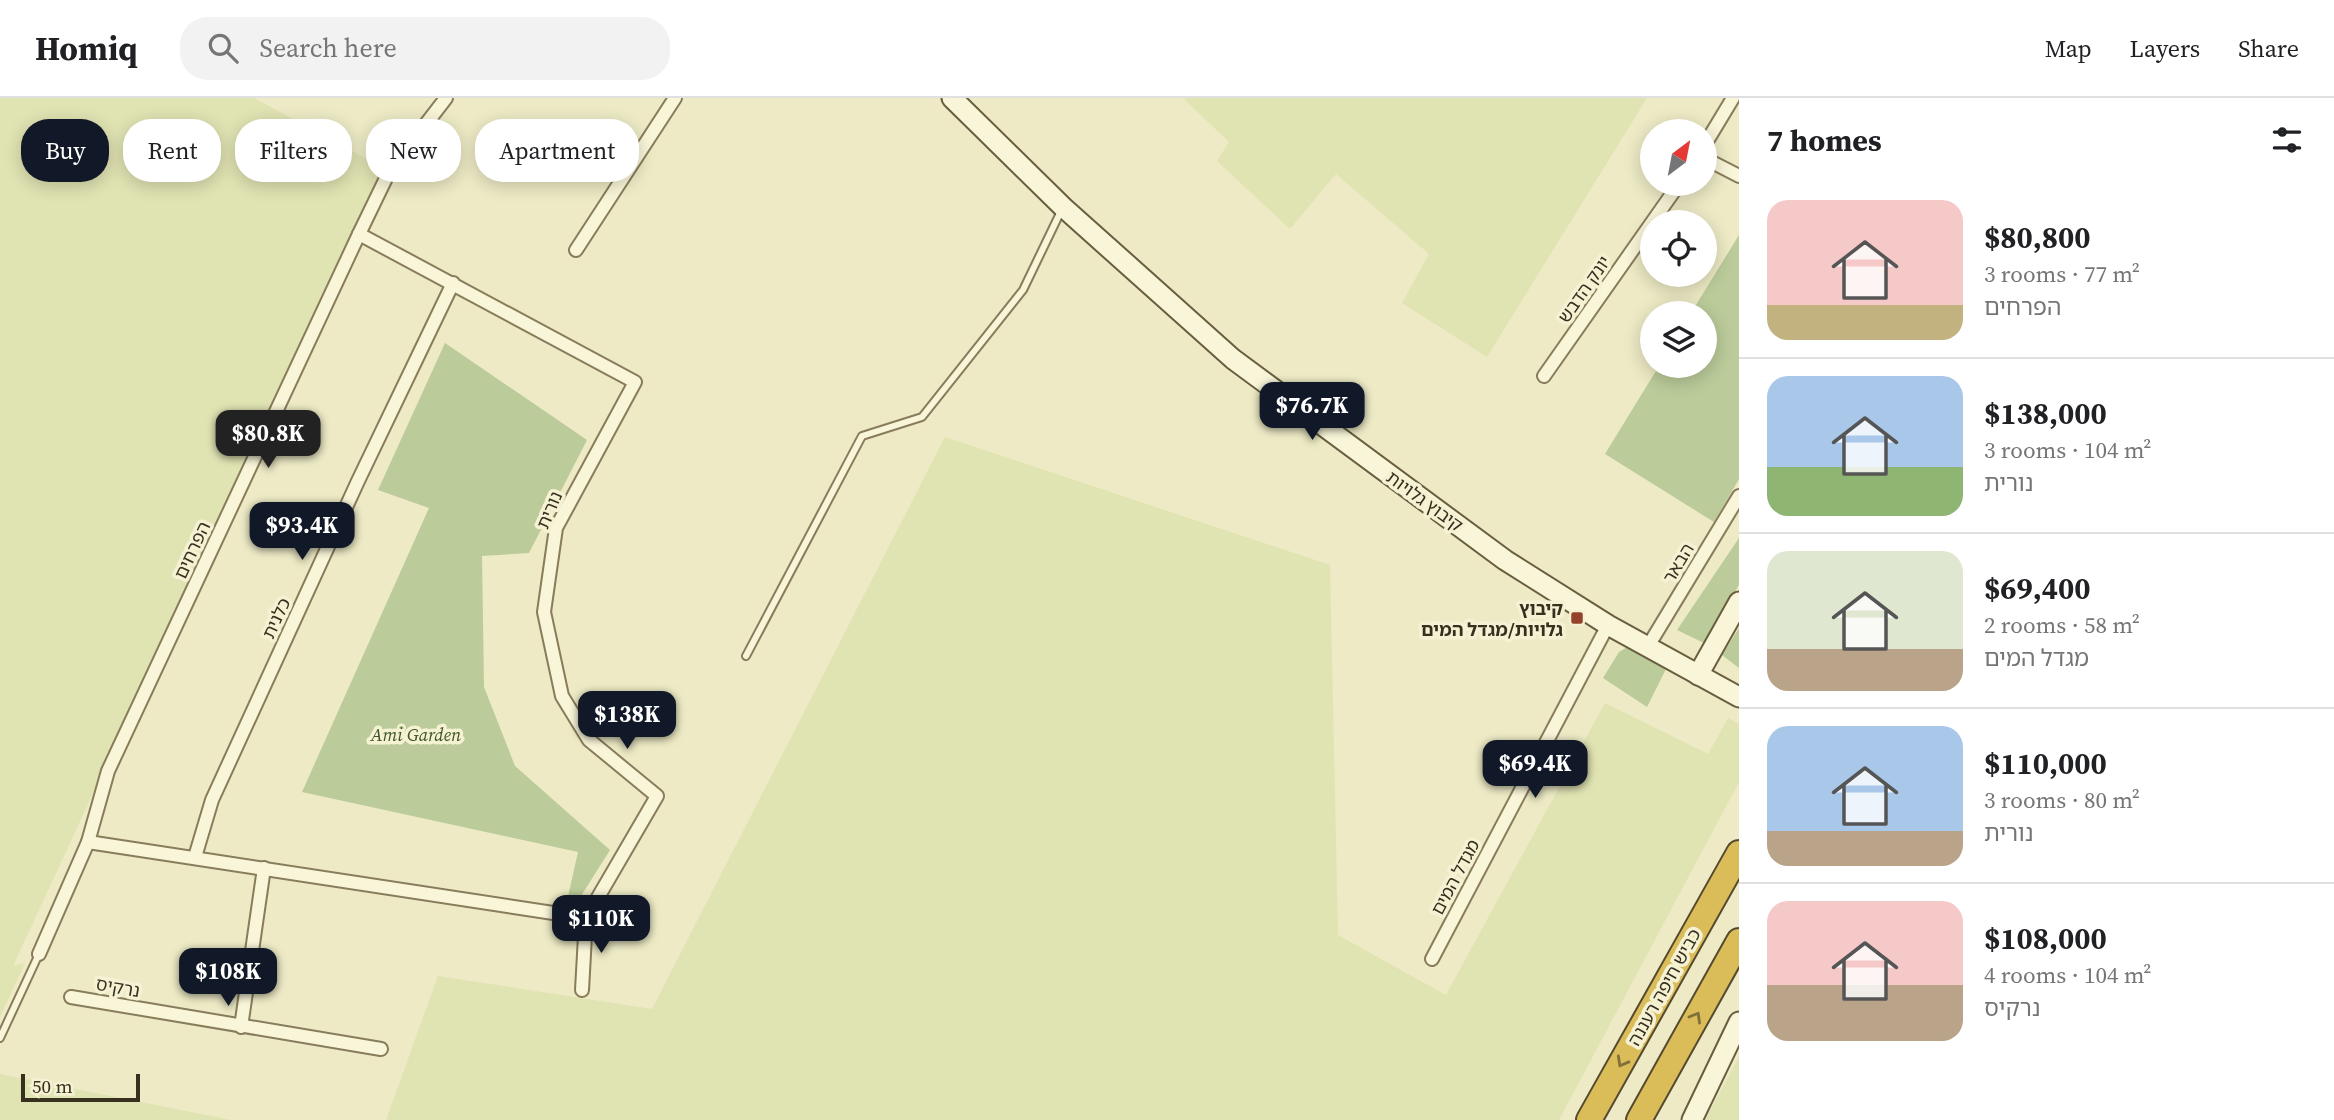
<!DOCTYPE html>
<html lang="en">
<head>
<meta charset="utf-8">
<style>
  body { margin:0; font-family:"Source Serif 4","Noto Sans Hebrew",serif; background:#f2f2f2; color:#202124; height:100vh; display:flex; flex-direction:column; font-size:26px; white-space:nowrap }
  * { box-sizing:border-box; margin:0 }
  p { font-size:23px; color:#757577 }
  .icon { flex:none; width:38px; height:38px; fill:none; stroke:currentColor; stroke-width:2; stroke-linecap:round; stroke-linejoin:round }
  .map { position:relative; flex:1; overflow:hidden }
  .details { display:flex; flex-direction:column; background:#fff; width:595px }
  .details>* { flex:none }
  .guide { position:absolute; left:21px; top:21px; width:665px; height:63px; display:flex; gap:14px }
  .needle { width:46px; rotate:32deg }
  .tools { position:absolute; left:1640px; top:21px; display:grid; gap:14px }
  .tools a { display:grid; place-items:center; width:77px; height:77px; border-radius:50%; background:#fff; box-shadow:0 4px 18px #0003; font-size:35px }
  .scale { position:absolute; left:21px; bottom:18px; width:119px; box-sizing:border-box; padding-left:7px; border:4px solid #38301f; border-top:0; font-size:19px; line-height:24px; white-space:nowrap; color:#38301f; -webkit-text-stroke:5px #f5f2d4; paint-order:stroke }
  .price { position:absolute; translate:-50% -60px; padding:0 16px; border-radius:14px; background:#111827; color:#fff; font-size:23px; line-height:46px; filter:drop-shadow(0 2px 4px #0008) }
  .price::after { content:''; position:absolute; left:50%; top:42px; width:21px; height:16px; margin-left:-10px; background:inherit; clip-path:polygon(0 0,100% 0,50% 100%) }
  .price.active { background:#222; color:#fff }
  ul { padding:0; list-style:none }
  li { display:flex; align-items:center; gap:21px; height:175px; padding:0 28px }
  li+li { border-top:2px solid #e0e0e0 }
  li span { display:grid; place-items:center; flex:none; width:196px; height:140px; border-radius:21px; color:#555 }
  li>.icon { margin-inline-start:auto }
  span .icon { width:84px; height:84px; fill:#fffc; stroke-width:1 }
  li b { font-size:30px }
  h2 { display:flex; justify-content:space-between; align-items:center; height:84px; padding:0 28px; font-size:30px }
  .tag { padding:0 24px; border-radius:28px; background:#fff; box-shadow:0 4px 18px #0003; font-size:24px; line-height:63px }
  .tag.active { background:#111827; color:#fff }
  header { display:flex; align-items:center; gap:42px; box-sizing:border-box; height:98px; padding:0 35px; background:#fff; border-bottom:2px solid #e0e0e0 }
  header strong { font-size:33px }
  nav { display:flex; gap:38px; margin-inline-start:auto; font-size:24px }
  .search { width:490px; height:63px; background:#f2f2f2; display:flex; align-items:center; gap:18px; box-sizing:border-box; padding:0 24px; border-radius:28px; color:#757577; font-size:26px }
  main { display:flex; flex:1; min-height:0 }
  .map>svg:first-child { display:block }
  .farmland { fill:#e0e3b2 }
  .green { fill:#bbcb99 }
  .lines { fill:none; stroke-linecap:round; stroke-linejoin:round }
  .lane-casing { stroke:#887c5b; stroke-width:10 }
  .street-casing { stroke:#887c5b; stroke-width:16 }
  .secondary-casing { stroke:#695d3e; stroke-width:23 }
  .highway-casing { stroke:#55492f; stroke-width:28 }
  .lane { stroke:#f8f5d8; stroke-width:6 }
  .street { stroke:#f8f5d8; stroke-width:12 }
  .secondary { stroke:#f8f5d8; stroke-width:19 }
  .highway { stroke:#dabc58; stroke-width:24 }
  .oneway { stroke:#816f39 }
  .poi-dot { fill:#95422d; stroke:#f5f2d4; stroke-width:2.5 }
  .labels { text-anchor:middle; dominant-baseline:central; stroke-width:7; stroke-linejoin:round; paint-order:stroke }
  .street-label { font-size:18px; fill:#38301f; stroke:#f5f2d4 }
  .poi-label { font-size:18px; font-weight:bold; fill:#38301f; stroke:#f5f2d4; text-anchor:end }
  .park-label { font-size:18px; font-style:italic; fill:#3f5426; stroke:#f5f2d4 }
</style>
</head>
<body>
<header>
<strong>Homiq</strong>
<div class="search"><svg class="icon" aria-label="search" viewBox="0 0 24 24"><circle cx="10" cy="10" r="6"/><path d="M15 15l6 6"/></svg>Search here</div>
<nav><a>Map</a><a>Layers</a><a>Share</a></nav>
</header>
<main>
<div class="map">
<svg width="1739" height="1022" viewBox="0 0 1739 1022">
  <rect width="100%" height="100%" fill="#edeac5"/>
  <!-- farmland -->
  <g class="farmland">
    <path d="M0,0H254L383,70L13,868L25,865L0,919Z"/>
    <path d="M1183,0H1647L1487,259L1402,205L1429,156L1336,76L1290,131L1217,63L1229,44Z"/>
    <path d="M945,339L1330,467L1338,837L1446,897L1605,605L1708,656L1728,620L1739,626V684L1559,1022H386L438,878L652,911Z"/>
    <path d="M1739,959V1022H1705Z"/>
    <path d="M0,976L231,1022H0Z"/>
  </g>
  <!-- green -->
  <g class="green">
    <path d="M1739,137V381L1714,424L1605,356L1659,268H1704V215H1691Z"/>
    <path d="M445,245L587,342L529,455L482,458L484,589L515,668L610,752L581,798L567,803L578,754L302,694L429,410L378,392Z"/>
    <path d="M1739,440V487L1704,545L1677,532Z"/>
    <path d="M1739,530V570L1722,557Z"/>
    <path d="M1629,548L1668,567L1647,609L1603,580L1619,554Z"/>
  </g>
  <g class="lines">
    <!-- lane casing -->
    <g class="lane-casing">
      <g id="lane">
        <path d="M746,558L862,338L922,319L1023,192L1062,111"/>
        <path d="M0,940L39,856"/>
      </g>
    </g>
    <!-- street casing -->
    <g class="street-casing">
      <g id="street">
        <path d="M1704,48L1733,0"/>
        <path d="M1704,60L1739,78"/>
        <path d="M576,152L675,0"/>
        <path d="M1544,278L1679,86"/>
        <path d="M1647,550L1739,398"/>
        <path d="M88,744L586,820L657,698L589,642L562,598L544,514L556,430L635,284L359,136"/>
        <path d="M195,759L212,702L358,383L453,185"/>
        <path d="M39,856L88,744L108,673L359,136L389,74L446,0"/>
        <path d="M1432,861L1608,527"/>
        <path d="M582,892L586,820"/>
        <path d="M71,899L381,951"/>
        <path d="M241,929L264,770"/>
      </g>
    </g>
    <!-- secondary casing -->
    <g class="secondary-casing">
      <g id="secondary">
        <path d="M952,0L1063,109L1233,261L1505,462L1608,527L1739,599"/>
        <path d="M1698,577L1739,504"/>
        <path d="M1692,1022L1739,924"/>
      </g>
    </g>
    <!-- highway casing -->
    <g class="highway-casing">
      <g id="highway">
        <path d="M1589,1022L1739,755"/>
        <path d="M1639,1022L1739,843"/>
      </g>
    </g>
    <!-- lane -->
    <use href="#lane" class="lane"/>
    <!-- street -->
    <use href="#street" class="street"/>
    <!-- secondary -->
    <use href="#secondary" class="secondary"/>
    <!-- highway -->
    <use href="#highway" class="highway"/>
  </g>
  <!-- one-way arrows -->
  <defs><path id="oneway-chevron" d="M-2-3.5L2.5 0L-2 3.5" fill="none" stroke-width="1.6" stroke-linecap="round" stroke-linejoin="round" transform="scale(1.75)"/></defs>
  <g class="oneway">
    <use href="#oneway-chevron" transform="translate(1696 919) rotate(-60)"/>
    <use href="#oneway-chevron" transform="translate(1622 964) rotate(119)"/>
  </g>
  <!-- markers -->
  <rect class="poi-dot" x="1570" y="513" width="14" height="14" rx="3.5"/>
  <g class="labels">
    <!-- street labels -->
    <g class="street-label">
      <text transform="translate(1584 191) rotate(-55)">יונק הדבש</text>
      <text transform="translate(1425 403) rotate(36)">קיבוץ גלויות</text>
      <text transform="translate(549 412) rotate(-67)">נורית</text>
      <text transform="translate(192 452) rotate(-65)">הפרחים</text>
      <text transform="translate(1678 465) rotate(-59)">הבאר</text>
      <text transform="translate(276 520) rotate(-65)">כלנית</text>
      <text transform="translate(1455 779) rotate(-62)">מגדל המים</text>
      <text transform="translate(118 889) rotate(10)">נרקיס</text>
      <text transform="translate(1664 889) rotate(-61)">כביש חיפה רעננה</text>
    </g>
    <!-- poi labels -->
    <g class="poi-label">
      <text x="1563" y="510">קיבוץ<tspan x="1563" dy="21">גלויות/מגדל המים</tspan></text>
    </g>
    <!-- park labels -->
    <g class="park-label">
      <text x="416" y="636">Ami Garden</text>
    </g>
  </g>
</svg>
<div class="tools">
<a><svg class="needle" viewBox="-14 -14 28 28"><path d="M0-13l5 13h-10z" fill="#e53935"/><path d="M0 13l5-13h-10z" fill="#757577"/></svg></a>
<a><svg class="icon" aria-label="locate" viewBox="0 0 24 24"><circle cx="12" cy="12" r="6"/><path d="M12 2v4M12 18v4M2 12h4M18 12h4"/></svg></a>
<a><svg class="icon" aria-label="layers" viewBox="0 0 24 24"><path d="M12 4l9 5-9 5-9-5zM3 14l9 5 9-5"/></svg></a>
</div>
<div class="scale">50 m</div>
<b class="price" style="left:1312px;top:344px">$76.7K</b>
<b class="price active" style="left:268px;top:372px">$80.8K</b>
<b class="price" style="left:302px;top:464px">$93.4K</b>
<b class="price" style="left:627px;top:653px">$138K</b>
<b class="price" style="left:1535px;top:702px">$69.4K</b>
<b class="price" style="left:601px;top:857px">$110K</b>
<b class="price" style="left:228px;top:910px">$108K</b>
<div class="guide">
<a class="tag active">Buy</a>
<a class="tag">Rent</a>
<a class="tag">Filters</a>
<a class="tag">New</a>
<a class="tag">Apartment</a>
</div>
</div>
<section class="details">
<h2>7 homes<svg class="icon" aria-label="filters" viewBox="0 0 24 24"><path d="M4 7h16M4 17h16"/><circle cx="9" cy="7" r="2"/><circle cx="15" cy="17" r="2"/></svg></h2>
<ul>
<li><span style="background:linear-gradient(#f6c9c9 75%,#c2b280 0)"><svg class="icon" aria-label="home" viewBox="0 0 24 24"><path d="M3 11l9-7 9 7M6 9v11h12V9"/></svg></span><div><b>$80,800</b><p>3 rooms · 77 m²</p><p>הפרחים</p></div></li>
<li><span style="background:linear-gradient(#a9c7e8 65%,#8fb573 0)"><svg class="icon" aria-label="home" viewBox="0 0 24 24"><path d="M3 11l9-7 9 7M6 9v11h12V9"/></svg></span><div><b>$138,000</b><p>3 rooms · 104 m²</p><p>נורית</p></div></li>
<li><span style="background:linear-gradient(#dfe7d0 70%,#b9a48a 0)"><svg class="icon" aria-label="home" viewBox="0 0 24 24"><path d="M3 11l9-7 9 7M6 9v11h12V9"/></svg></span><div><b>$69,400</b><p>2 rooms · 58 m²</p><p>מגדל המים</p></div></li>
<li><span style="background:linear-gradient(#a9c7e8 75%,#b9a48a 0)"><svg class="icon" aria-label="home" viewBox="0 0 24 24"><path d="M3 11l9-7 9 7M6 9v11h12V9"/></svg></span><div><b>$110,000</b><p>3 rooms · 80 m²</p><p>נורית</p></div></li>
<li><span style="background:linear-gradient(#f6c9c9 60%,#b9a48a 0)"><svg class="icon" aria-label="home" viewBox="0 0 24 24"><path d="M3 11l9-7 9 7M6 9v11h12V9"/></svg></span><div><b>$108,000</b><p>4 rooms · 104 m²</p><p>נרקיס</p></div></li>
</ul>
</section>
</main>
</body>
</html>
